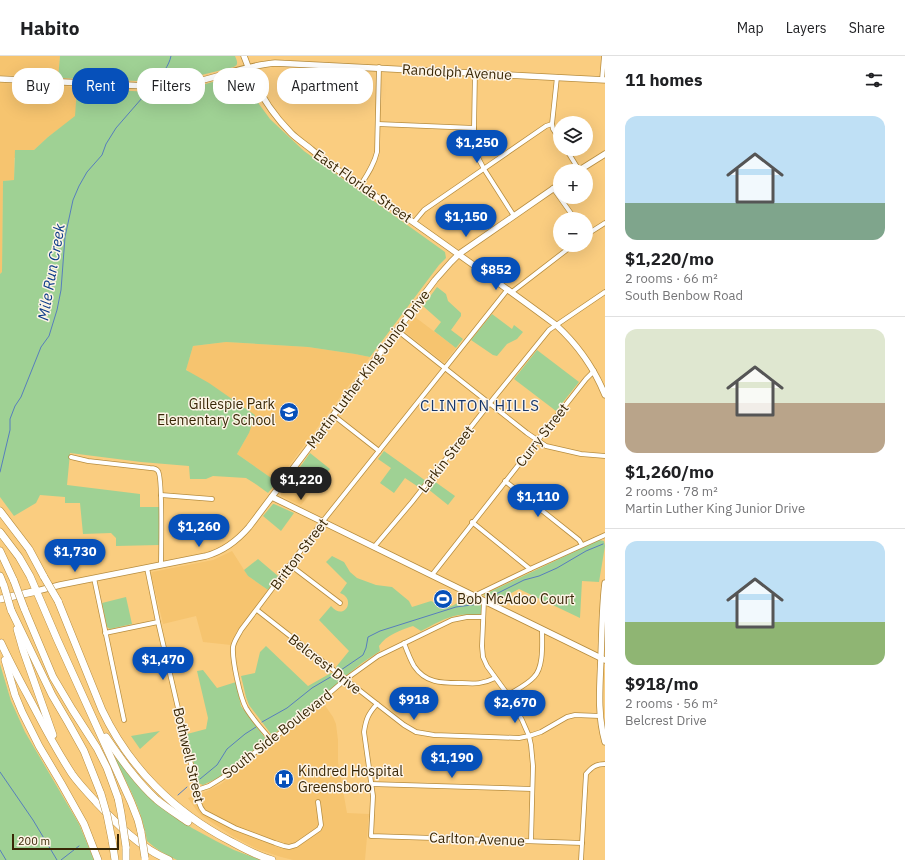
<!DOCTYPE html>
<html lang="en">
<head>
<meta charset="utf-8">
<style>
  body { margin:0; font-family:"IBM Plex Sans",sans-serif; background:#f2f2f2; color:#202124; height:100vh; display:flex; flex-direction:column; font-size:15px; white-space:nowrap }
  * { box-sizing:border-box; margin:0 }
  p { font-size:13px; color:#757577 }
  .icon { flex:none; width:22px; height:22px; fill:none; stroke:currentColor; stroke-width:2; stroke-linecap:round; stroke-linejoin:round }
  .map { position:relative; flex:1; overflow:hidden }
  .details { display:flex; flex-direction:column; background:#fff; width:300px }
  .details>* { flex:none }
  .guide { position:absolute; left:12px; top:12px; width:380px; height:36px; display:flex; gap:8px }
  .controls { position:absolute; left:553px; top:60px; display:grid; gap:8px }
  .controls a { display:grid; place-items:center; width:40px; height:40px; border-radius:50%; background:#fff; box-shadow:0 4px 16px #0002; font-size:20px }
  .scale { position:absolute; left:12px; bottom:10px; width:107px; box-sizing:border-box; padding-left:4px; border:2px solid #392706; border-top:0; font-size:11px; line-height:14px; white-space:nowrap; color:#392706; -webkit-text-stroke:3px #fdf4e6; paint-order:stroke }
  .price { position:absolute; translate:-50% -34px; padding:0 9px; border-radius:14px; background:#0650ba; color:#fff; font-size:13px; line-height:26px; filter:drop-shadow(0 1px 2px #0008) }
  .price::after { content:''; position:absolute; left:50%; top:24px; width:12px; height:9px; margin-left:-6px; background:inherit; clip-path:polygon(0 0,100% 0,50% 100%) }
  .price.on { background:#222; color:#fff }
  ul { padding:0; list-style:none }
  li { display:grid; align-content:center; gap:8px; height:212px; padding:0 20px }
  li+li { border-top:1px solid #e0e0e0 }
  li span { display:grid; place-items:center; height:124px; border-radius:12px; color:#555 }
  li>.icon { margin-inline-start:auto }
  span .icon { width:72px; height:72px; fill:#fffc; stroke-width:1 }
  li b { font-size:17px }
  h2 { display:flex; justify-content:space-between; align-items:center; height:48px; padding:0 20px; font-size:17px }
  .chip { padding:0 14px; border-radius:16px; background:#fff; box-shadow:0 4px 16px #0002; font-size:14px; line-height:36px }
  .chip.on { background:#0650ba; color:#fff }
  header { display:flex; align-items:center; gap:24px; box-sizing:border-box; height:56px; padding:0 20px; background:#fff; border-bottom:1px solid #e0e0e0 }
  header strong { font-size:19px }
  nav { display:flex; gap:22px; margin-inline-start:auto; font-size:14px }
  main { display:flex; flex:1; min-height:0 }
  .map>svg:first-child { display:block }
  .built { fill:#f6c46f }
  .green { fill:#9fd194 }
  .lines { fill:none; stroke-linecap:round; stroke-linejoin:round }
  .stream { stroke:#577ebd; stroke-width:1 }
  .street-casing { stroke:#b78d3f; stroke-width:5.5 }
  .secondary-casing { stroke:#b78d3f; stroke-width:7 }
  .highway-casing { stroke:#b78d3f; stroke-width:8 }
  .street { stroke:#fff; stroke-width:4 }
  .secondary { stroke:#fff; stroke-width:5.5 }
  .highway { stroke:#fff; stroke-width:7 }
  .highway-bridge-casing { stroke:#b78d3f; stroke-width:8; stroke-linecap:butt }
  .highway-bridge { stroke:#fff; stroke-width:7 }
  .labels { text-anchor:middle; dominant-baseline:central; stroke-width:3; stroke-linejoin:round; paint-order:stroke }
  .street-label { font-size:14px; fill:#392706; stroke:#fdf4e6 }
  .poi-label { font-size:14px; fill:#392706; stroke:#fdf4e6; text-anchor:start }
  .water-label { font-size:15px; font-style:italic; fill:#0c3c88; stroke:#fdf4e6 }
  .neighbourhood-label { font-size:15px; letter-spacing:1px; fill:#16366b; stroke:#fdf4e6 }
</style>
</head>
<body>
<header>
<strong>Habito</strong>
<nav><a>Map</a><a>Layers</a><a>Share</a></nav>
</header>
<main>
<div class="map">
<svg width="605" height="804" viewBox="0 0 605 804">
  <rect width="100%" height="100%" fill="#facd80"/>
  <!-- built -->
  <g class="built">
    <path d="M0,0H60L58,22L0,19Z"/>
    <path d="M0,27L56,29L77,32L76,60L48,81L34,94L14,102V124L3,125L2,216L0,218Z"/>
    <path d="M415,261L456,292L445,306H443L405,276V274Z"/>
    <path d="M226,286L308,291L355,298L370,301L277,426L237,398L249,377L186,313L193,290Z"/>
    <path d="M295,418L314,433L301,449L281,440V437Z"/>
    <path d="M232,495L248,520L268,534L237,575L231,589L203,586L196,560L163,568L151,518L152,516L213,504Z"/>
    <path d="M324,648L333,661L336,668L338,684V706L347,757L369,758L365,804H293L281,801L257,793L234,781L208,764L202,760L197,755L188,742L205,736L221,728Z"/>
  </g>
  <!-- green -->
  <g class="green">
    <path d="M60,0H235C238,7 239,10 230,12L181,24L165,26L58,22Z"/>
    <path d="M241,18L244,19L259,48L270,63L304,95L445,196L446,202L439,209L370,301L355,298L308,291L226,286L193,290L186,314L209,327L255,359L249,377L237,398L277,426L268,437L257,429L246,422L213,420L206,423H190L189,410L141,406L70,397L67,429L140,438V451H160L159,489L116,490V482L111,477L83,478L80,447H65V441L40,439L36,447L14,460L0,441V218L2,216L3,125L14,124L15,94H34L48,81L75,60L77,32L169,37L184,34Z"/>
    <path d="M437,231L446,238L448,245L461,257V260L451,274L463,283L456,292L434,275L441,266L423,250Z"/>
    <path d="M492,258L512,273L514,269L523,276L517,283L507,288L497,300L493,299L471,284Z"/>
    <path d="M537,294L579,326L556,355L514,323Z"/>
    <path d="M384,395L426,425L420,432L405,422L394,437L380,427L391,412L378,403Z"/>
    <path d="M310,397L330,413L314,433L295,418Z"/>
    <path d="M434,425L455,440L448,449L428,433Z"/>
    <path d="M273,448H274L294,457L281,475L263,460Z"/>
    <path d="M599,484L604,485L605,490L599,526L582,525L580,562L519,533L496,545L483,539Z"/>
    <path d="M332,500L344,506L350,516L357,522L376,529L392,531L409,545L412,551L431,545C447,552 451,554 464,541L481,549V558C474,560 466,558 459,559C446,561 433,569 421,575L413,570C401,574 386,579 379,590L380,595L362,607L347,619H345L336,611L349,595L319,564L331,550C344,566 357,543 340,537L347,527L326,506Z"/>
    <path d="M258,503L278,520L268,534L248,520L244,514Z"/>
    <path d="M126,541L132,568L110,573L107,571L102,547Z"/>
    <path d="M266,590L308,630L331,617L340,623V626L274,678H271L249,649L246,641L241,620L255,617L260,596Z"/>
    <path d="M0,608L11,645L25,676L79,768L94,804H0Z"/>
    <path d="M203,614L217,632L236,626L241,650L247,658L266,683V685L218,722L203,729L198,727L187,678L206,673L208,662L197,615Z"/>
    <path d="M160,675L140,693L131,680Z"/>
    <path d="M117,702L169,756L192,772L216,785L234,794L261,804H177C166,799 156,793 147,785C143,756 128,729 115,703Z"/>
  </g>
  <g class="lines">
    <!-- stream -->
    <g class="stream">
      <path d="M156,26C162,18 169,10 171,0"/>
      <path d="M0,416L10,374V363L15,350L21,341L41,291L49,280L57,254L61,234L65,181L73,144L79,130L87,116L102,99L106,88L116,72L149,34"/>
      <path d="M490,541L524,524L539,520L557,512L586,495L603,488"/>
      <path d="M341,614L363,599L366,592L368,581L380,575L456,551L479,548"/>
      <path d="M262,666L287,652L312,632L334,619"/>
      <path d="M0,716L33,764L57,804"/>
      <path d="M200,723L217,709L227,693L245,678L256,671"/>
      <path d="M178,739L187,731"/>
      <path d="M0,794L6,804"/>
      <path d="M61,804L79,790"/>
    </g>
    <!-- street casing -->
    <g class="street-casing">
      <g id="street">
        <path d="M475,16L474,72V87L475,96L484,113L514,160"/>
        <path d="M557,21L552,68L553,73L560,84"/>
        <path d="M602,24L604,0"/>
        <path d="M378,68L474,72"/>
        <path d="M566,93L579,114"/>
        <path d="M360,130C367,119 374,109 377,96L379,11"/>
        <path d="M553,132L575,163"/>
        <path d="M414,166L424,154L546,70L552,68"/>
        <path d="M586,179L605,167"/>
        <path d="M512,236L573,189"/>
        <path d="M398,275L527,377L546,390L581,398L605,400"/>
        <path d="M333,359L379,395"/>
        <path d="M71,401L88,405L150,412C153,412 156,412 158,415C163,421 161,495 161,509"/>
        <path d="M505,425L579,484L582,489"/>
        <path d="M161,439L212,443"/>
        <path d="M472,466L530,513"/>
        <path d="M374,491L412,446L489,348L549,274L605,236"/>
        <path d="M290,509L340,547"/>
        <path d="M147,512L158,566L197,734C198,742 198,749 204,756L235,772L275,787L284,790L289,791L296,789L319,773L321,769L318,746"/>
        <path d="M432,519L586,323L594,315"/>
        <path d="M94,522L124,664"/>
        <path d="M474,540L530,513L605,479"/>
        <path d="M484,545L482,590L483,601L487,610L508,639L522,664L529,680L531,689L533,710L531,785"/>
        <path d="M257,554L377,648L404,669L416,676L434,679L519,682L529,680L541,676L567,661L575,659L600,660"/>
        <path d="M105,577L158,566"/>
        <path d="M404,587C407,595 410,603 414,610C426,628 443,627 462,627C475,628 483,628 495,622"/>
        <path d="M508,639C516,634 528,628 534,621C544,611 542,587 542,574"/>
        <path d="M377,648C368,658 366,663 364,676L373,740L371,780L582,787"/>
        <path d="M271,684C263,674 253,664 246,652C240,641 232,604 233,591C234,585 238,580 241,574L323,465L508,233"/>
        <path d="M371,728L532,733"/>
        <path d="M197,734L209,730L222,722L311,653L346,623L378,600L452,564L467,561H483"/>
        <path d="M581,804L586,718C592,711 596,708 605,708"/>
      </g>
    </g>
    <!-- secondary casing -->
    <g class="secondary-casing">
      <g id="secondary">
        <path d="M244,0C254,29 269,55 291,77C297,83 305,88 312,94C344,121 380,142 413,166C461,200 509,234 556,269C578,289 594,312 605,339"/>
        <path d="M0,23L167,31C204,28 238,10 275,7L605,24"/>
        <path d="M578,115L605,98"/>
        <path d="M272,441L605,604"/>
        <path d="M605,527C602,551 602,576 601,601C600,629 597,658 605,686"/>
        <path d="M37,535L60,529L206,500C224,495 237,485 249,471L435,224L451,206L459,198L560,128"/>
      </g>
    </g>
    <!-- highway casing -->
    <g class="highway-casing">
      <g id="highway">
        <path d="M0,455L29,493L44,521"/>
        <path d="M0,476L19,501L30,520L57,583L131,746L138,764L141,776"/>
        <path d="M0,495L14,525"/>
        <path d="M0,520L4,530"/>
        <path d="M0,543L37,535"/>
        <path d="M58,545L102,654C129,711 174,756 230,785C243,792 257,800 272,804"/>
        <path d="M24,552L53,621L72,653L97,692L107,712L118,742"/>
        <path d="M11,554L52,639L69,668L84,695L101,738"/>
        <path d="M17,573L23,594L53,679"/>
        <path d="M1,587C12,611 25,634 37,657C48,678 59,698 72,718C79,728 88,737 96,746C117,768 140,792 169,804"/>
        <path d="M5,604L15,639L22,656L39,690L61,727L84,768L98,804"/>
        <path d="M106,681C121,703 137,726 157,744C167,752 178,759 188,766"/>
        <path d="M112,784L115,804"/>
        <path d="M126,791V804"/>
      </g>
    </g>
    <!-- street -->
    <use href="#street" class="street"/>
    <!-- secondary -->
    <use href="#secondary" class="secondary"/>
    <!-- highway -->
    <use href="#highway" class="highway"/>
    <!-- highway-bridge casing -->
    <g class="highway-bridge-casing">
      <g id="highway-bridge">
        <path d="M44,521L58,545"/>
        <path d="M14,525L24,552"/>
        <path d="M4,530L11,554"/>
        <path d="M101,738L107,759L112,784"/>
        <path d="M118,742L121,757L126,791"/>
        <path d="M141,776L145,802"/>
      </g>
    </g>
    <!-- highway-bridge -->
    <use href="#highway-bridge" class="highway-bridge"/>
  </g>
  <!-- icons -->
  <defs>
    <g id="school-disc" transform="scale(1)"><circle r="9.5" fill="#0650ba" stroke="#fdf4e6"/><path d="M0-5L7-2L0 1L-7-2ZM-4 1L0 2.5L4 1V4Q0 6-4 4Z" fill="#fff"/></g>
    <g id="stadium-disc" transform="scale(1)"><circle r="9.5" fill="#0650ba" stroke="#fdf4e6"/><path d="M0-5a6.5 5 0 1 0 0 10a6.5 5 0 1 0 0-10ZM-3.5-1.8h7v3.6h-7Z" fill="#fff"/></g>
    <g id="hospital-disc" transform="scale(1)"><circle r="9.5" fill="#0650ba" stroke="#fdf4e6"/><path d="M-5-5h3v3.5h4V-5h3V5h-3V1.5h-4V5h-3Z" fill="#fff"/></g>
  </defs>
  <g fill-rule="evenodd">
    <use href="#school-disc" x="289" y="356"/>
    <use href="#stadium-disc" x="443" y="543"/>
    <use href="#hospital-disc" x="284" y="723"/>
  </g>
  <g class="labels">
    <!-- street labels -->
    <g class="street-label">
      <text transform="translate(457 16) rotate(3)">Randolph Avenue</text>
      <text transform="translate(363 130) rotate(35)">East Florida Street</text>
      <text transform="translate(368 313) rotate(-53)">Martin Luther King Junior Drive</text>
      <text transform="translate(542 379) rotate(-52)">Curry Street</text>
      <text transform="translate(446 403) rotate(-52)">Larkin Street</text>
      <text transform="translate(299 498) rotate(-53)">Britton Street</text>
      <text transform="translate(325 608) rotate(38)">Belcrest Drive</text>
      <text transform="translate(277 678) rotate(-38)">South Side Boulevard</text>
      <text transform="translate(189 699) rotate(77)">Bothwell Street</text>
      <text transform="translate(477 783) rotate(2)">Carlton Avenue</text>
    </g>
    <!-- poi labels -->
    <g class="poi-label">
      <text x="275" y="348" text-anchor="end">Gillespie Park<tspan x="275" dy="16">Elementary School</tspan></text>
      <text x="457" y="543">Bob McAdoo Court</text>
      <text x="298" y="715">Kindred Hospital<tspan x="298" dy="16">Greensboro</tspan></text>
    </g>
    <!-- water labels -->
    <g class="water-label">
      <text transform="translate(51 216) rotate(-80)">Mile Run Creek</text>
    </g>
    <!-- neighbourhood labels -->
    <g class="neighbourhood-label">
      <text x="480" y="349">CLINTON HILLS</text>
    </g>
  </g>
</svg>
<div class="controls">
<a><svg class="icon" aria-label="layers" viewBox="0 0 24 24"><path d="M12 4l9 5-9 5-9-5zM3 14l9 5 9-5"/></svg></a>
<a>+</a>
<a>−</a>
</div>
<div class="scale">200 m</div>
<b class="price" style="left:477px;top:108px">$1,250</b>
<b class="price" style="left:466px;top:182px">$1,150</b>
<b class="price" style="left:496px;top:235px">$852</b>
<b class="price on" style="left:301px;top:445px">$1,220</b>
<b class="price" style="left:538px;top:462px">$1,110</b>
<b class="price" style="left:199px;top:492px">$1,260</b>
<b class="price" style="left:75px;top:517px">$1,730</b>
<b class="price" style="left:163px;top:625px">$1,470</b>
<b class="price" style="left:414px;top:665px">$918</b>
<b class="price" style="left:515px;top:668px">$2,670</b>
<b class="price" style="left:452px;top:723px">$1,190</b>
<div class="guide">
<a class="chip">Buy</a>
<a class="chip on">Rent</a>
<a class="chip">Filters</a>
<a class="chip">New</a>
<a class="chip">Apartment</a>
</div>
</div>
<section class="details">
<h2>11 homes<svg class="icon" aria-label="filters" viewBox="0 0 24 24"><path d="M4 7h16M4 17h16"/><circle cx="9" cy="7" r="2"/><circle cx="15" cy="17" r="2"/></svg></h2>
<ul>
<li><span style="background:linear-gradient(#bfe0f5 70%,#7fa58c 0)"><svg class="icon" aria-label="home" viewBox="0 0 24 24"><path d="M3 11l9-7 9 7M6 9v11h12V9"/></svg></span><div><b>$1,220/mo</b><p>2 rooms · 66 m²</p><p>South Benbow Road</p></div></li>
<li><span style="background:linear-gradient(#dfe7d0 60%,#b9a48a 0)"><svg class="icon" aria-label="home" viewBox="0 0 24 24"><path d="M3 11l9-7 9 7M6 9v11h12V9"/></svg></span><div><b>$1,260/mo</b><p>2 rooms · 78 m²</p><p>Martin Luther King Junior Drive</p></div></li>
<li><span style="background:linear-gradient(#bfe0f5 65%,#8fb573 0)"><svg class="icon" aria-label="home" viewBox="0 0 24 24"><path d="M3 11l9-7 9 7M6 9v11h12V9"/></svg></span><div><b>$918/mo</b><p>2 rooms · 56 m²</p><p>Belcrest Drive</p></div></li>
</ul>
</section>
</main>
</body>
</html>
